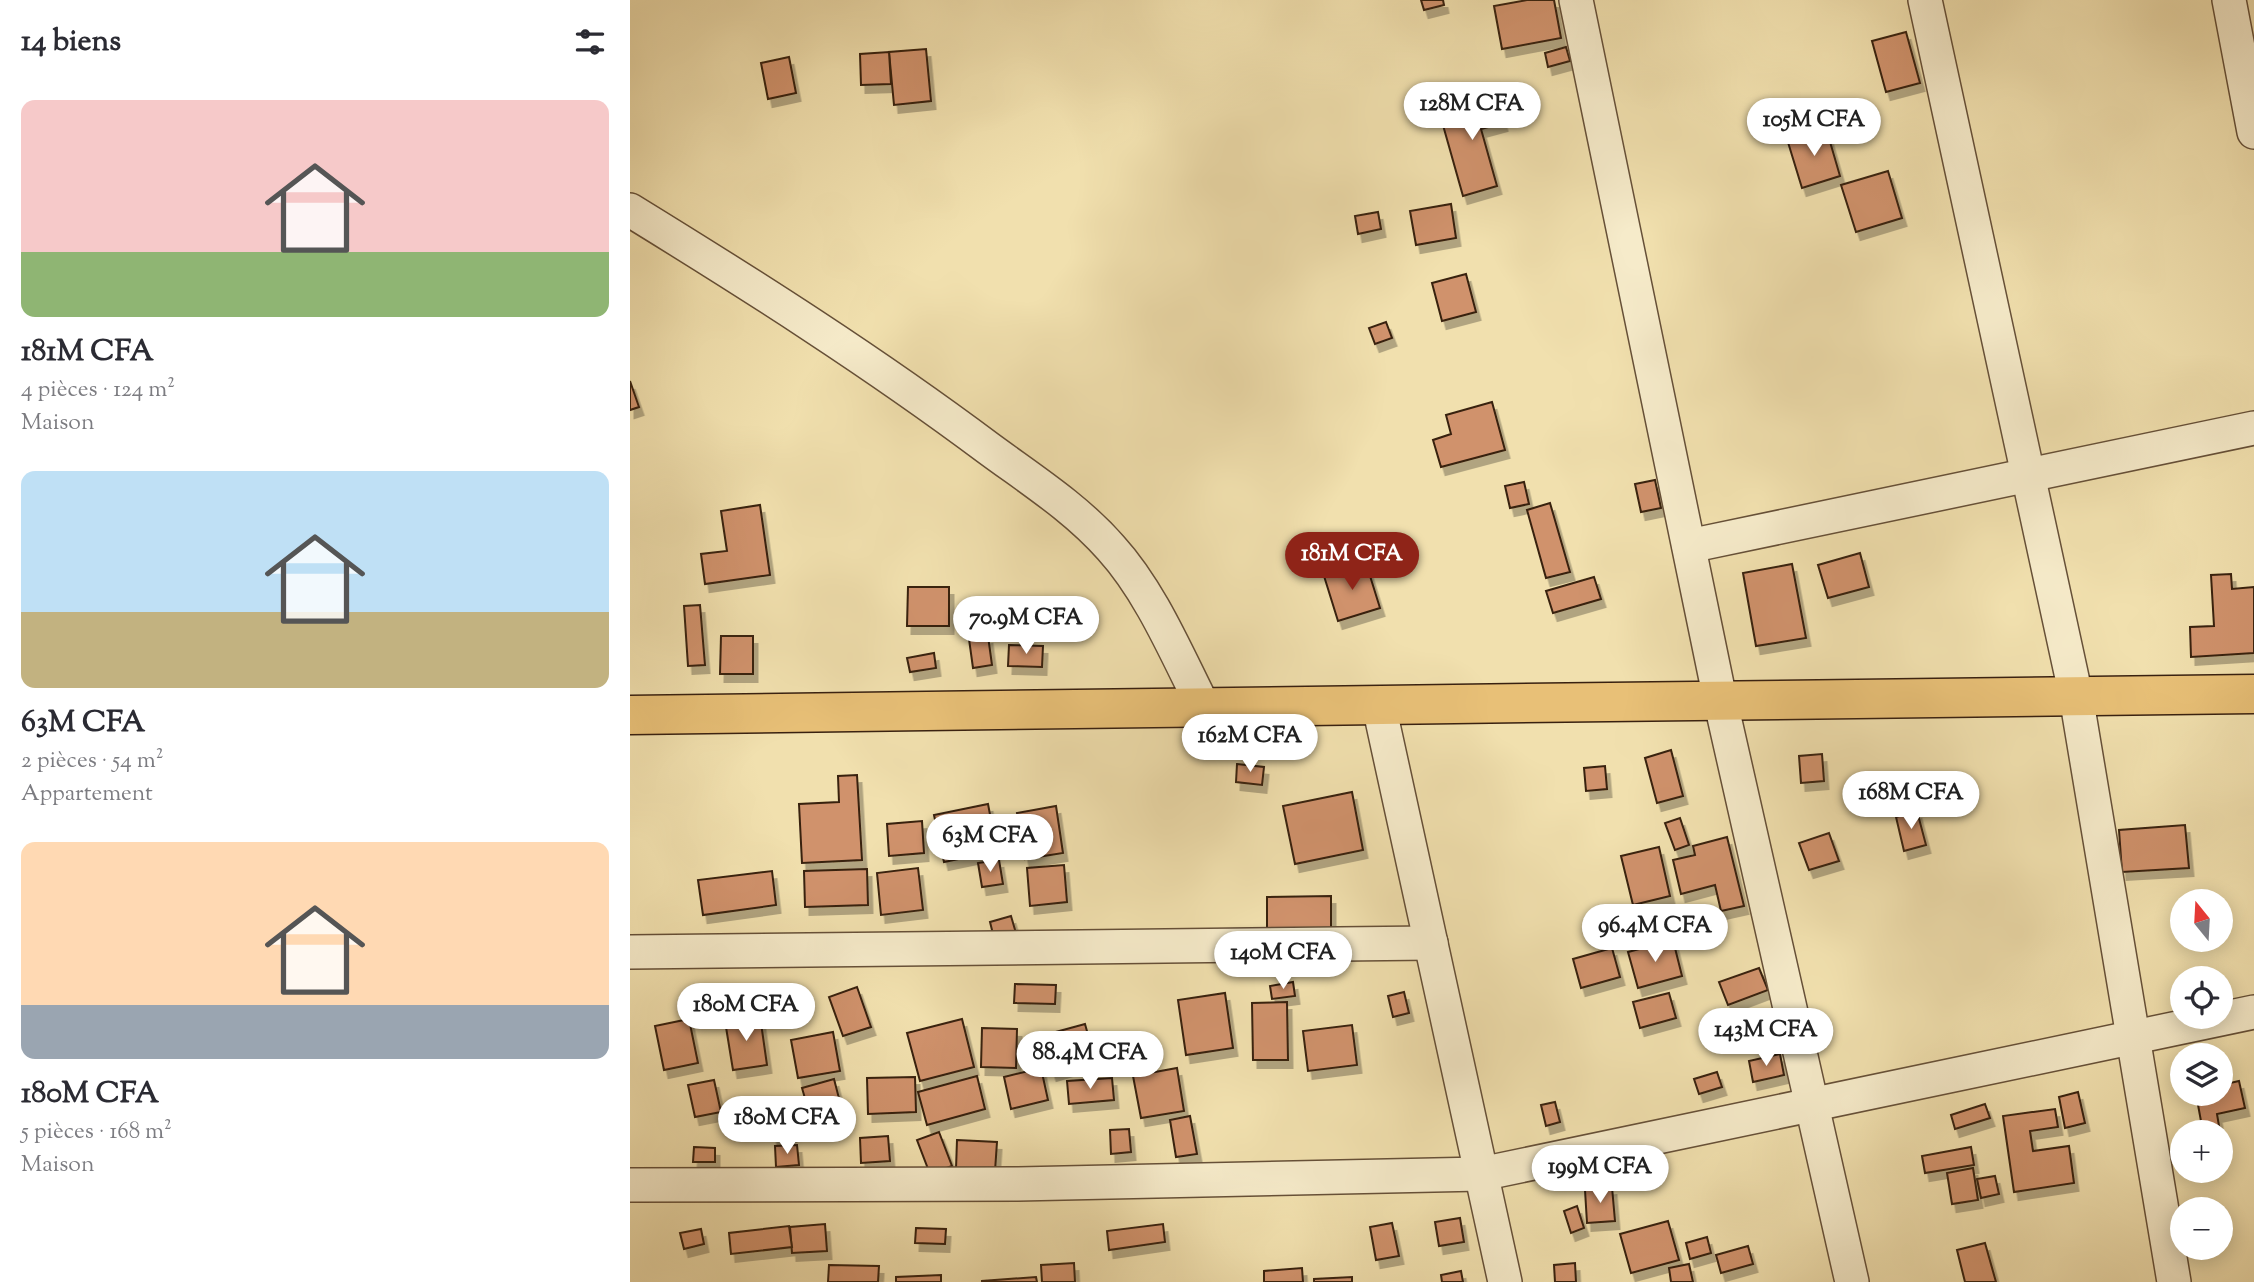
<!DOCTYPE html>
<html lang="fr">
<head>
<meta charset="utf-8">
<style>
  body { margin:0; font-family:"Sorts Mill Goudy",serif; background:#f7f7f7; color:#2b2b33; height:100vh; display:flex; flex-direction:column; font-size:26px; white-space:nowrap }
  * { box-sizing:border-box; margin:0 }
  p { font-size:23px; color:#7c7c81 }
  .icon { flex:none; width:38px; height:38px; fill:none; stroke:currentColor; stroke-width:2; stroke-linecap:round; stroke-linejoin:round }
  .map { position:relative; flex:1; overflow:hidden }
  .side { display:flex; flex-direction:column; background:#fff; width:630px }
  .side>* { flex:none }
  .needle { width:46px; rotate:342deg }
  .tools { position:absolute; left:1540px; top:889px; display:grid; gap:14px }
  .tools a { display:grid; place-items:center; width:63px; height:63px; border-radius:50%; background:#fff; box-shadow:0 4px 18px #0003; font-size:35px }
  .price { position:absolute; translate:-50% -60px; padding:0 16px; border-radius:24px; background:#fff; color:#222; font-size:23px; line-height:46px; filter:drop-shadow(0 2px 4px #0008) }
  .price::after { content:''; position:absolute; left:50%; top:42px; width:21px; height:16px; margin-left:-10px; background:inherit; clip-path:polygon(0 0,100% 0,50% 100%) }
  .price.selected { background:#8f2418; color:#fff }
  ul { padding:0; list-style:none }
  li { display:grid; align-content:center; gap:14px; height:371px; padding:0 21px }
  li span { display:grid; place-items:center; height:217px; border-radius:14px; color:#555 }
  li>.icon { margin-inline-start:auto }
  span .icon { width:126px; height:126px; fill:#fffc; stroke-width:1 }
  li b { font-size:30px }
  h2 { display:flex; justify-content:space-between; align-items:center; height:84px; padding:0 21px; font-size:30px }
  main { display:flex; flex:1; min-height:0 }
  .map>svg:first-child { display:block }
  .building { fill:#d0926c; stroke:#382010; stroke-width:2; filter:url(#shadow) }
  .lines { fill:none; stroke-linecap:round; stroke-linejoin:round }
  .minor-casing { stroke:#665038; stroke-width:36 }
  .highway-casing { stroke:#382010; stroke-width:41 }
  .minor { stroke:#f6ebca; stroke-width:33 }
  .highway { stroke:#e8c077; stroke-width:38 }
</style>
</head>
<body>
<main>
<section class="side">
<h2>14 biens<svg class="icon" aria-label="filters" viewBox="0 0 24 24"><path d="M4 7h16M4 17h16"/><circle cx="9" cy="7" r="2"/><circle cx="15" cy="17" r="2"/></svg></h2>
<ul>
<li><span style="background:linear-gradient(#f6c9c9 70%,#8fb573 0)"><svg class="icon" aria-label="home" viewBox="0 0 24 24"><path d="M3 11l9-7 9 7M6 9v11h12V9"/></svg></span><div><b>181M CFA</b><p>4 pièces · 124 m²</p><p>Maison</p></div></li>
<li><span style="background:linear-gradient(#bfe0f5 65%,#c2b280 0)"><svg class="icon" aria-label="home" viewBox="0 0 24 24"><path d="M3 11l9-7 9 7M6 9v11h12V9"/></svg></span><div><b>63M CFA</b><p>2 pièces · 54 m²</p><p>Appartement</p></div></li>
<li><span style="background:linear-gradient(#ffd9b3 75%,#9aa5b1 0)"><svg class="icon" aria-label="home" viewBox="0 0 24 24"><path d="M3 11l9-7 9 7M6 9v11h12V9"/></svg></span><div><b>180M CFA</b><p>5 pièces · 168 m²</p><p>Maison</p></div></li>
</ul>
</section>
<div class="map">
<svg width="1624" height="1282" viewBox="0 0 1624 1282">
  <defs>
    <filter id="shadow"><feDropShadow dx="4.5" dy="8" stdDeviation="0" flood-color="#0004"/></filter>
  </defs>
  <rect width="100%" height="100%" fill="#f1e0ae"/>
  <filter id="stains"><feTurbulence type="fractalNoise" baseFrequency=".00286" numOctaves="4"/><feColorMatrix values="0 0 0 0 .2 0 0 0 0 .09 0 0 0 0 .02 0 0 0 .5 -.17"/></filter>
  <radialGradient id="worn" r=".72"><stop offset=".6" stop-color="#630" stop-opacity="0"/><stop offset="1" stop-color="#630" stop-opacity=".3"/></radialGradient>
  <!-- building -->
  <g class="building">
    <path d="M791,0H813L814,5L794,10Z"/>
    <path d="M897,0H924L931,38L872,49L864,6Z"/>
    <path d="M1276,32L1290,83L1256,92L1242,41Z"/>
    <path d="M936,47L940,61L918,67L915,53Z"/>
    <path d="M296,49L301,101L264,105L259,52Z"/>
    <path d="M259,52L261,84L231,85L230,54Z"/>
    <path d="M159,57L166,93L138,99L131,63Z"/>
    <path d="M865,95L873,123L851,129L867,186L833,196L809,111Z"/>
    <path d="M1164,103L1171,127L1153,133L1145,108Z"/>
    <path d="M1196,128L1210,176L1172,188L1157,139Z"/>
    <path d="M1258,171L1272,218L1226,232L1211,185Z"/>
    <path d="M821,204L826,238L786,245L780,211Z"/>
    <path d="M748,212L751,229L728,234L725,216Z"/>
    <path d="M836,274L846,312L812,321L802,283Z"/>
    <path d="M756,322L762,338L745,344L739,328Z"/>
    <path d="M0,381L9,407L0,410Z"/>
    <path d="M862,402L875,450L811,467L803,440L821,434L816,415Z"/>
    <path d="M1025,480L1031,508L1011,512L1005,484Z"/>
    <path d="M894,482L899,504L880,508L875,486Z"/>
    <path d="M920,503L940,572L916,578L897,510Z"/>
    <path d="M130,505L140,575L75,584L71,554L97,551L91,511Z"/>
    <path d="M1230,553L1239,587L1198,598L1188,565Z"/>
    <path d="M736,563L750,608L708,621L694,576Z"/>
    <path d="M1162,564L1176,638L1126,646L1113,573Z"/>
    <path d="M1601,574L1602,589L1624,587V653L1561,657L1560,627L1584,626L1581,575Z"/>
    <path d="M964,577L971,599L923,613L916,591Z"/>
    <path d="M278,587H319V626H277Z"/>
    <path d="M70,605L75,665L58,666L54,606Z"/>
    <path d="M91,636H123V674H90Z"/>
    <path d="M358,636L362,665L343,668L339,639Z"/>
    <path d="M379,645L413,646L412,667L378,666Z"/>
    <path d="M304,653L306,668L280,672L277,658Z"/>
    <path d="M1041,750L1053,796L1027,803L1015,758Z"/>
    <path d="M1192,754L1194,781L1171,783L1169,756Z"/>
    <path d="M607,764L634,767L632,785L606,782Z"/>
    <path d="M975,766L977,789L956,791L954,768Z"/>
    <path d="M227,775L232,860L172,863L169,804L209,802L208,776Z"/>
    <path d="M722,792L733,850L665,864L653,806Z"/>
    <path d="M358,804L367,851L314,862L304,815Z"/>
    <path d="M426,806L433,853L395,859L387,813Z"/>
    <path d="M1287,811L1296,845L1274,851L1266,817Z"/>
    <path d="M1050,818L1059,845L1045,850L1035,823Z"/>
    <path d="M292,821L294,853L259,856L257,824Z"/>
    <path d="M1555,825L1559,868L1492,872L1489,830Z"/>
    <path d="M1199,833L1209,861L1179,870L1169,843Z"/>
    <path d="M1097,837L1114,906L1091,911L1085,885L1051,894L1043,860L1065,855L1063,846Z"/>
    <path d="M1029,847L1040,896L1003,905L991,856Z"/>
    <path d="M369,860L373,884L352,887L348,863Z"/>
    <path d="M434,865L437,902L400,906L397,868Z"/>
    <path d="M288,868L293,910L251,915L247,873Z"/>
    <path d="M237,869L238,905L175,907L174,871Z"/>
    <path d="M142,871L146,905L73,915L68,880Z"/>
    <path d="M701,896V933H637V897Z"/>
    <path d="M982,912L986,932L963,936L960,916Z"/>
    <path d="M381,916L388,940L366,946L360,922Z"/>
    <path d="M1043,940L1052,976L1008,988L998,952Z"/>
    <path d="M982,948L990,977L951,988L943,959Z"/>
    <path d="M1129,968L1138,990L1098,1005L1089,982Z"/>
    <path d="M663,982L665,996L642,999L640,986Z"/>
    <path d="M385,984L426,985L425,1004L384,1003Z"/>
    <path d="M227,987L241,1027L213,1036L199,997Z"/>
    <path d="M774,992L779,1013L763,1017L758,996Z"/>
    <path d="M595,993L603,1048L556,1055L548,1000Z"/>
    <path d="M1039,993L1046,1018L1010,1028L1003,1002Z"/>
    <path d="M657,1002L658,1060H623L622,1003Z"/>
    <path d="M130,1016L137,1065L103,1070L95,1021Z"/>
    <path d="M59,1019L68,1063L34,1070L25,1026Z"/>
    <path d="M332,1019L344,1067L290,1081L277,1033Z"/>
    <path d="M455,1024L465,1060L422,1073L411,1036Z"/>
    <path d="M722,1025L727,1065L678,1071L673,1031Z"/>
    <path d="M352,1028L387,1029L386,1068L351,1067Z"/>
    <path d="M203,1032L210,1071L168,1078L161,1040Z"/>
    <path d="M1150,1054L1154,1075L1123,1082L1119,1061Z"/>
    <path d="M411,1068L418,1100L381,1109L374,1077Z"/>
    <path d="M547,1068L554,1111L511,1118L503,1076Z"/>
    <path d="M1087,1072L1092,1087L1069,1094L1064,1079Z"/>
    <path d="M347,1076L355,1109L297,1125L288,1092Z"/>
    <path d="M285,1077L286,1112L238,1114L237,1078Z"/>
    <path d="M482,1078L484,1100L439,1104L437,1081Z"/>
    <path d="M204,1079L213,1114L182,1123L172,1088Z"/>
    <path d="M84,1080L91,1112L65,1117L58,1085Z"/>
    <path d="M1609,1081L1615,1108L1587,1114L1590,1132H1573L1566,1094H1591V1085Z"/>
    <path d="M1448,1092L1455,1123L1435,1128L1429,1097Z"/>
    <path d="M925,1102L930,1122L916,1126L911,1105Z"/>
    <path d="M156,1103L162,1134L143,1137L137,1106Z"/>
    <path d="M1355,1104L1360,1118L1325,1129L1321,1115Z"/>
    <path d="M1425,1109L1428,1127L1400,1131L1403,1151L1439,1146L1444,1183L1384,1192L1373,1116Z"/>
    <path d="M560,1116L567,1154L546,1157L540,1120Z"/>
    <path d="M499,1129L501,1152L481,1154L480,1130Z"/>
    <path d="M309,1132L322,1166L300,1174L287,1140Z"/>
    <path d="M258,1136L260,1161L231,1163L230,1138Z"/>
    <path d="M327,1140L367,1142L365,1171L326,1169Z"/>
    <path d="M167,1145L169,1165L146,1167L145,1146Z"/>
    <path d="M64,1147L85,1148V1162H63Z"/>
    <path d="M1341,1147L1344,1165L1295,1173L1292,1156Z"/>
    <path d="M1343,1168L1348,1200L1322,1204L1317,1173Z"/>
    <path d="M1365,1176L1369,1194L1351,1198L1347,1179Z"/>
    <path d="M982,1187L985,1221L957,1223L955,1190Z"/>
    <path d="M947,1206L954,1228L941,1233L934,1211Z"/>
    <path d="M830,1218L834,1242L809,1246L805,1222Z"/>
    <path d="M1038,1221L1049,1260L1001,1273L990,1234Z"/>
    <path d="M762,1223L769,1256L746,1260L740,1227Z"/>
    <path d="M195,1224L197,1251L162,1253L160,1227Z"/>
    <path d="M533,1224L535,1242L479,1250L477,1231Z"/>
    <path d="M159,1226L162,1247L101,1254L99,1233Z"/>
    <path d="M286,1228L316,1229L315,1244L285,1243Z"/>
    <path d="M71,1229L74,1244L54,1249L50,1233Z"/>
    <path d="M1077,1237L1081,1253L1060,1259L1056,1243Z"/>
    <path d="M1355,1243L1366,1282H1335L1327,1250Z"/>
    <path d="M1118,1246L1123,1264L1091,1273L1086,1255Z"/>
    <path d="M444,1263L445,1282H412L411,1265Z"/>
    <path d="M945,1263L946,1282H925L924,1265Z"/>
    <path d="M1059,1264L1063,1282H1041L1039,1268Z"/>
    <path d="M199,1265L249,1266L248,1282H198Z"/>
    <path d="M672,1268L673,1282H634V1271Z"/>
    <path d="M831,1271L833,1282H812L811,1275Z"/>
    <path d="M311,1275V1282H266V1277Z"/>
    <path d="M406,1277L407,1282H352V1281Z"/>
    <path d="M722,1277V1282H684V1279Z"/>
  </g>
  <g class="lines">
    <!-- minor casing -->
    <g class="minor-casing">
      <g id="minor">
        <path d="M946,0L1090,699L1222,1282"/>
        <path d="M1295,0L1446,696L1544,1282"/>
        <path d="M1599,0L1624,132"/>
        <path d="M0,210C122,285 243,362 358,448C400,479 446,508 481,548C521,592 547,655 574,708"/>
        <path d="M1059,546L1624,428"/>
        <path d="M749,706L875,1282"/>
        <path d="M0,952L801,943"/>
        <path d="M0,1185L388,1184L851,1174L1624,1012"/>
      </g>
    </g>
    <!-- highway casing -->
    <g class="highway-casing">
      <path id="highway" d="M0,715C541,709 1083,699 1624,694"/>
    </g>
    <!-- minor -->
    <use href="#minor" class="minor"/>
    <!-- highway -->
    <use href="#highway" class="highway"/>
  </g>
  <rect width="100%" height="100%" filter="url(#stains)"/>
  <rect width="100%" height="100%" fill="url(#worn)"/>
</svg>
<div class="tools">
<a><svg class="needle" viewBox="-14 -14 28 28"><path d="M0-13l5 13h-10z" fill="#e53935"/><path d="M0 13l5-13h-10z" fill="#7c7c81"/></svg></a>
<a><svg class="icon" aria-label="locate" viewBox="0 0 24 24"><circle cx="12" cy="12" r="6"/><path d="M12 2v4M12 18v4M2 12h4M18 12h4"/></svg></a>
<a><svg class="icon" aria-label="layers" viewBox="0 0 24 24"><path d="M12 4l9 5-9 5-9-5zM3 14l9 5 9-5"/></svg></a>
<a>+</a>
<a>−</a>
</div>
<b class="price" style="left:842px;top:142px">128M CFA</b>
<b class="price" style="left:1184px;top:158px">105M CFA</b>
<b class="price selected" style="left:722px;top:592px">181M CFA</b>
<b class="price" style="left:396px;top:656px">70.9M CFA</b>
<b class="price" style="left:620px;top:774px">162M CFA</b>
<b class="price" style="left:1281px;top:831px">168M CFA</b>
<b class="price" style="left:360px;top:874px">63M CFA</b>
<b class="price" style="left:1025px;top:964px">96.4M CFA</b>
<b class="price" style="left:653px;top:991px">140M CFA</b>
<b class="price" style="left:116px;top:1043px">180M CFA</b>
<b class="price" style="left:1136px;top:1068px">143M CFA</b>
<b class="price" style="left:460px;top:1091px">88.4M CFA</b>
<b class="price" style="left:157px;top:1156px">180M CFA</b>
<b class="price" style="left:970px;top:1205px">199M CFA</b>
</div>
</main>
</body>
</html>
